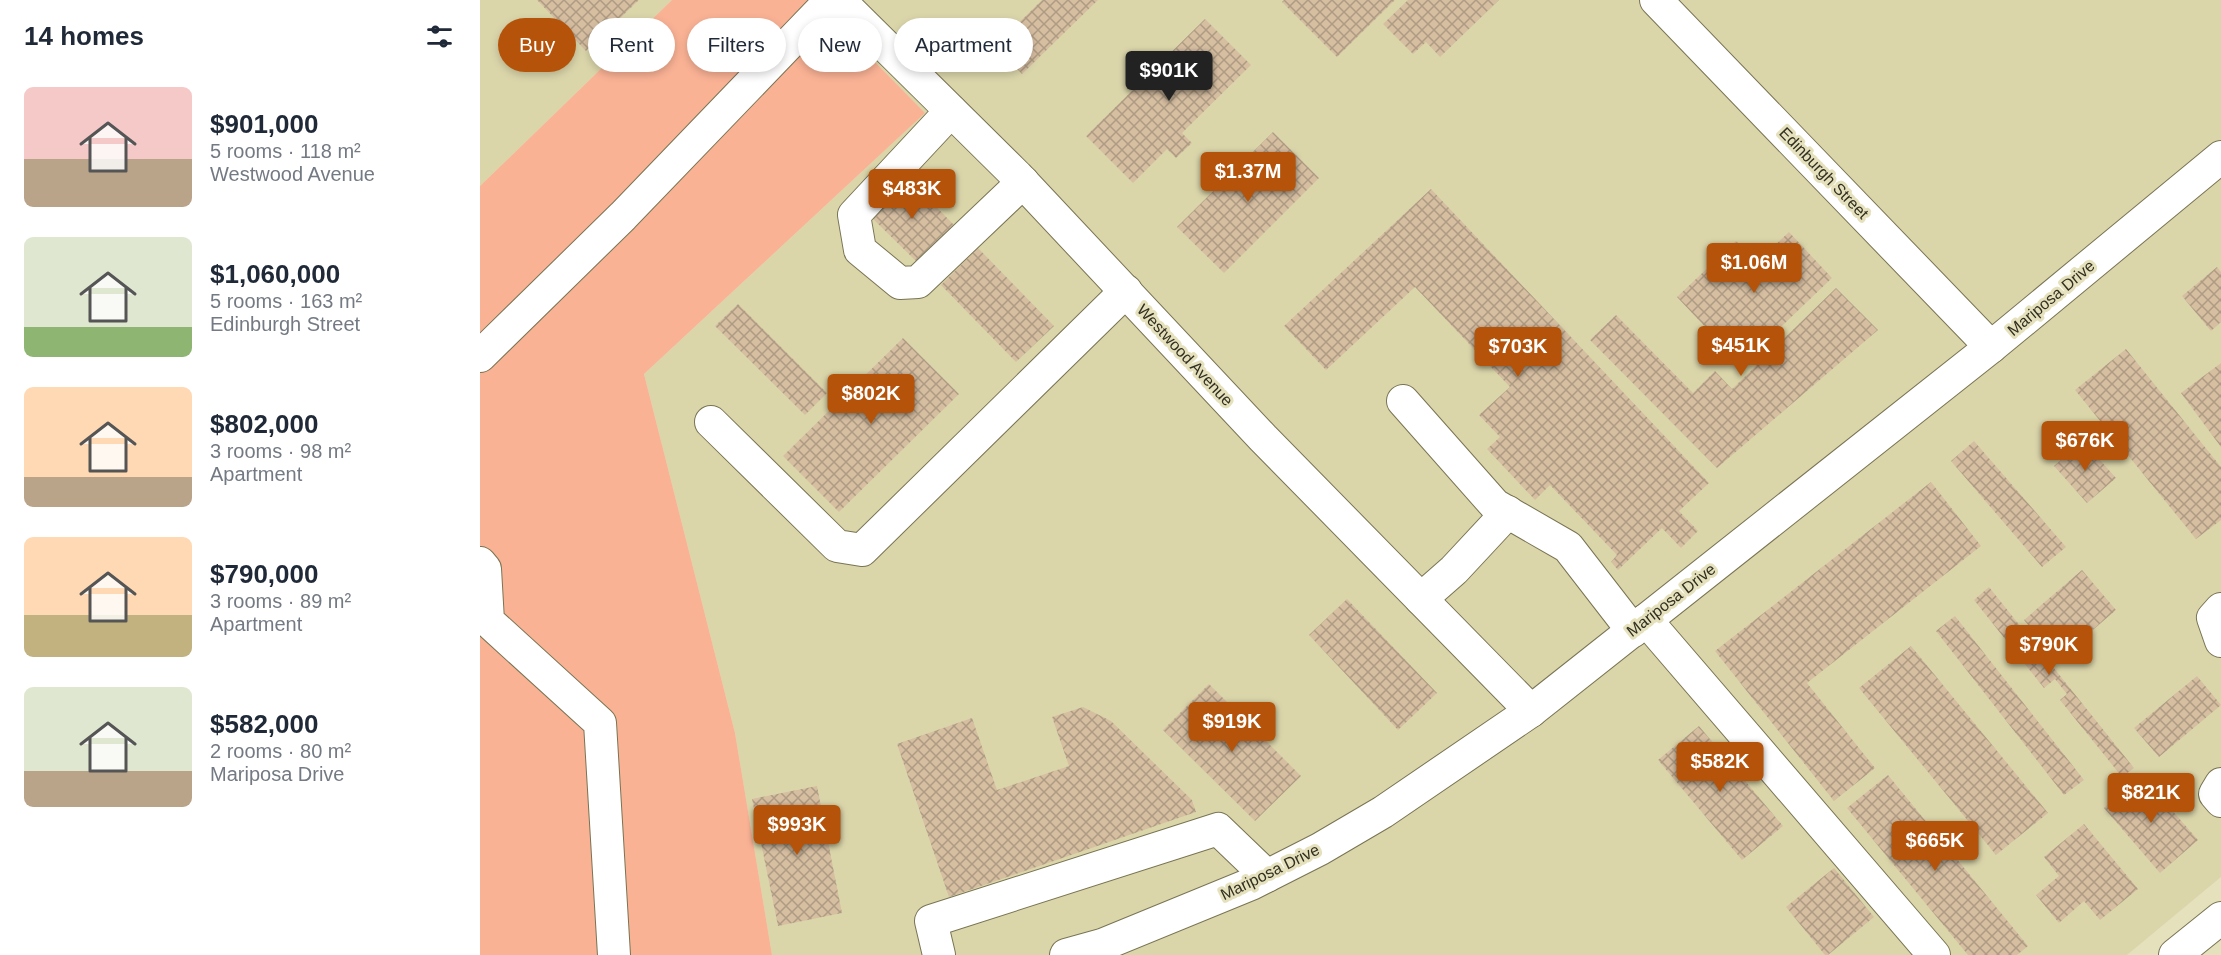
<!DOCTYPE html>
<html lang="en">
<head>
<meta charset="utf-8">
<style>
  body { margin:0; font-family:Helvetica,sans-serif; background:#f6f6f7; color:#1f2937; height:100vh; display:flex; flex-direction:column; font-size:22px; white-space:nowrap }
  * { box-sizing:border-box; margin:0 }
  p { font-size:20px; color:#747a83 }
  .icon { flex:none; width:33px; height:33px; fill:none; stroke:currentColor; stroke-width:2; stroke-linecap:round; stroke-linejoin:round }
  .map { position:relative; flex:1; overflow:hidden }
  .panel { display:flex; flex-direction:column; background:#fff; width:480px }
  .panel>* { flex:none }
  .top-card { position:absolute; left:18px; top:18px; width:570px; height:54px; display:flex; gap:12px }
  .price { position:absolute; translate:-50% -51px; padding:0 14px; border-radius:6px; background:#b45309; color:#fff; font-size:20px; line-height:39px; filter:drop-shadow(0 2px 3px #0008) }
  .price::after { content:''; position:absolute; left:50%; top:36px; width:18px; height:14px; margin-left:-9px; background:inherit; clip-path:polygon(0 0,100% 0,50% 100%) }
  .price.on { background:#222; color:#fff }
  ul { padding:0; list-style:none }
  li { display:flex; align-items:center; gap:18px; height:150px; padding:0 24px }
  li span { display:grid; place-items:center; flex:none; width:168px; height:120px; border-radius:9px; color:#555 }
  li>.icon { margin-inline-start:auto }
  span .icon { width:72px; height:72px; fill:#fffc; stroke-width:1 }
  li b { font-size:26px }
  h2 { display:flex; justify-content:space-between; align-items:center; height:72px; padding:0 24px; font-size:26px }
  .pill { padding:0 21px; border-radius:27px; background:#fff; box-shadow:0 3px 9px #0003; font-size:21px; line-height:54px }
  .pill.on { background:#b45309; color:#fff }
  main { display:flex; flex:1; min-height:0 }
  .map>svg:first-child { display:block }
  .built { fill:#dbd6aa }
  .grass { fill:#fab295 }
  .building { fill:url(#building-cross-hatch) }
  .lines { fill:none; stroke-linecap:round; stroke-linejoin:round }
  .minor-casing { stroke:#787453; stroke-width:34 }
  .minor { stroke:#fff; stroke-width:32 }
  .labels { text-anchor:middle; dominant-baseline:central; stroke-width:6; stroke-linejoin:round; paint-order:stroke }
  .street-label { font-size:16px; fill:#312f21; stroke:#e5e1bc }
</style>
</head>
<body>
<main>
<section class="panel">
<h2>14 homes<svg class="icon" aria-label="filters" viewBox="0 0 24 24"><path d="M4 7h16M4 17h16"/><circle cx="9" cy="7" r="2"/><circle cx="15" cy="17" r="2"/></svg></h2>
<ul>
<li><span style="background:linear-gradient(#f6c9c9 60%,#b9a48a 0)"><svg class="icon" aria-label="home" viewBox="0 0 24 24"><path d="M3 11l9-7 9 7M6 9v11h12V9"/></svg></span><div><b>$901,000</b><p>5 rooms · 118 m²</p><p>Westwood Avenue</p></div></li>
<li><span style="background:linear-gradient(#dfe7d0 75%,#8fb573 0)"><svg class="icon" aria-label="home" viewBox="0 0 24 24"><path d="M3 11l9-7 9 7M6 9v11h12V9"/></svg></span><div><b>$1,060,000</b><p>5 rooms · 163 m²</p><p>Edinburgh Street</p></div></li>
<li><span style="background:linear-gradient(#ffd9b3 75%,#b9a48a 0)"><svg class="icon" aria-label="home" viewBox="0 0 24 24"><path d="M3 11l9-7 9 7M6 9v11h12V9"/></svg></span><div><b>$802,000</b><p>3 rooms · 98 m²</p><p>Apartment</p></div></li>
<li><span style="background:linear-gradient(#ffd9b3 65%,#c2b280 0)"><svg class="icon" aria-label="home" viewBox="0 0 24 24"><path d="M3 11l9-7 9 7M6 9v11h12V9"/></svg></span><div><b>$790,000</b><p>3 rooms · 89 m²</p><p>Apartment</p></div></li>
<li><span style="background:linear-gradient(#dfe7d0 70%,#b9a48a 0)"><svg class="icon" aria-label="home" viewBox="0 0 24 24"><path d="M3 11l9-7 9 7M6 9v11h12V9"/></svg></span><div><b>$582,000</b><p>2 rooms · 80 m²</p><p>Mariposa Drive</p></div></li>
</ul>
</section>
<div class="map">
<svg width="1741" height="955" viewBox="0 0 1741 955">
  <defs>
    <pattern id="building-cross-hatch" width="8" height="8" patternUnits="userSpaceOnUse" patternTransform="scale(1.5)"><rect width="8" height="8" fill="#d6bea1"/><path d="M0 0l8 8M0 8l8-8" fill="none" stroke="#ae9b83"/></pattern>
  </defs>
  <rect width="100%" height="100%" fill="#e5e1bc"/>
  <!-- built -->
  <g class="built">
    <path d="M0,0H192L0,186Z"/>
    <path d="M334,0H1741V877L1647,955H292L255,733L164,374L445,113Z"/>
  </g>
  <!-- grass -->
  <path class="grass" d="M192,0H334L445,113L164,374L255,733L292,955H0V186Z"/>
  <!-- building -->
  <g class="building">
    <path d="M57,0H159L106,51Z"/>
    <path d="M562,0H618L542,74L515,46Z"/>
    <path d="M804,0H915L857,57L802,2Z"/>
    <path d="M928,0H1019L960,57L946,42L933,54L903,24Z"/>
    <path d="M725,19L771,65L702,133L712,143L696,158L687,149L653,183L606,136Z"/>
    <path d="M793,132L839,178L744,273L697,227Z"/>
    <path d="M428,178L474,225L437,262L390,216Z"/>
    <path d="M951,189L1229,483L1199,511L1218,531L1201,548L1182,528L1138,570L1131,562L1137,555L1070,485L1055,500L1007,449L1020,437L999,415L1030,387L935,287L846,370L804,326Z"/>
    <path d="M1309,232L1352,278L1261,365L1197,297L1256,241L1277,262Z"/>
    <path d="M498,248L574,326L536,362L461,285Z"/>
    <path d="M1737,267L1741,272V322L1731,331L1702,296Z"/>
    <path d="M1356,288L1398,330L1237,468L1110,340L1136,315L1213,393L1235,371L1252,389Z"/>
    <path d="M258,304L347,393L325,415L235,326Z"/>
    <path d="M423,338L479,394L359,512L303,456Z"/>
    <path d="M1646,349L1741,467V520L1716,539L1595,390Z"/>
    <path d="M1741,363V447L1701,393Z"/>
    <path d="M1494,441L1586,547L1562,567L1471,461Z"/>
    <path d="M1603,441L1636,478L1607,503L1574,466Z"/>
    <path d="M1451,482L1501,546L1327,683L1395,768L1354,801L1235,651Z"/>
    <path d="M1602,570L1636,610L1578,660L1544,620Z"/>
    <path d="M1509,587L1654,768L1642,777L1580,700L1587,694L1575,679L1564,688L1494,600Z"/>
    <path d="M867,599L957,693L918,730L829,635Z"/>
    <path d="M1475,616L1604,780L1584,795L1456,631Z"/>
    <path d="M1431,646L1568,813L1516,855L1379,688Z"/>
    <path d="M1717,676L1741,705L1679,757L1654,728Z"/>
    <path d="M729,684L821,776L775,821L683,730Z"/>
    <path d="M603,707L631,721L712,800L716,812L469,897L417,744L492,718L517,790L589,766L572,717Z"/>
    <path d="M1219,726L1303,826L1262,860L1178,760Z"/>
    <path d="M1408,775L1548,946L1537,955H1488L1367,808Z"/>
    <path d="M1662,776L1718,840L1680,873L1624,808Z"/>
    <path d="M337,786L362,913L298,926L272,799Z"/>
    <path d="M1604,824L1658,889L1620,920L1604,901L1579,923L1556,895L1579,876L1564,857Z"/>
    <path d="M1354,868L1394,917L1348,955H1345L1306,907Z"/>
  </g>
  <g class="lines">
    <!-- minor casing -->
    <g class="minor-casing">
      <g id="minor">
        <path d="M359,0L537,176L783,438L1051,711"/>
        <path d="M1176,0L1511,347"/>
        <path d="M471,111L374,215L380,250L420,283L438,282L543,182"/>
        <path d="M0,356L143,216L351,0"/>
        <path d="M923,401L1015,505L1088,547L1153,631"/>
        <path d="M231,422L357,546L382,550L646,291"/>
        <path d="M0,563L5,569L8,621L120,723L134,955"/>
        <path d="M941,599L974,570L1028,512"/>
        <path d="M1741,609L1733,618L1741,641"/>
        <path d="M1166,620L1454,955"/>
        <path d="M1741,784L1735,794L1741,801"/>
        <path d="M459,955L451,921L738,829L787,876"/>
        <path d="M586,955L622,945L771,884L840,849L903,812L1051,711L1511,347L1741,157"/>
        <path d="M1695,955L1741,918"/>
      </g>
    </g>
    <!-- minor -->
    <use href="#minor" class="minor"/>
  </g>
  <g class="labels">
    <!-- street labels -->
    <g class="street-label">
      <text transform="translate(1344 173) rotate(46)">Edinburgh Street</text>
      <text transform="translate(1571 298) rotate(-40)">Mariposa Drive</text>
      <text transform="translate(705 355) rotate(47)">Westwood Avenue</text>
      <text transform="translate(1191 600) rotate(-38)">Mariposa Drive</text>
      <text transform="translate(790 872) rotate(-26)">Mariposa Drive</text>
    </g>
  </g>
</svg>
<b class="price on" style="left:689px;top:102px">$901K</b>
<b class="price" style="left:768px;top:203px">$1.37M</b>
<b class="price" style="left:432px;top:220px">$483K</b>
<b class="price" style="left:1274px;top:294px">$1.06M</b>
<b class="price" style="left:1261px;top:377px">$451K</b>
<b class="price" style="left:1038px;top:378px">$703K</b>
<b class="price" style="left:391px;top:425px">$802K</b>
<b class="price" style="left:1605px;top:472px">$676K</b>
<b class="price" style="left:1569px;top:676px">$790K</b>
<b class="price" style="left:752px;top:753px">$919K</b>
<b class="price" style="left:1240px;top:793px">$582K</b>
<b class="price" style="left:1671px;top:824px">$821K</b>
<b class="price" style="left:317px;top:856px">$993K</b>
<b class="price" style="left:1455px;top:872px">$665K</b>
<div class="top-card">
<a class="pill on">Buy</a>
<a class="pill">Rent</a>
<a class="pill">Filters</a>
<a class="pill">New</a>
<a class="pill">Apartment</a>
</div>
</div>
</main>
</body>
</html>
